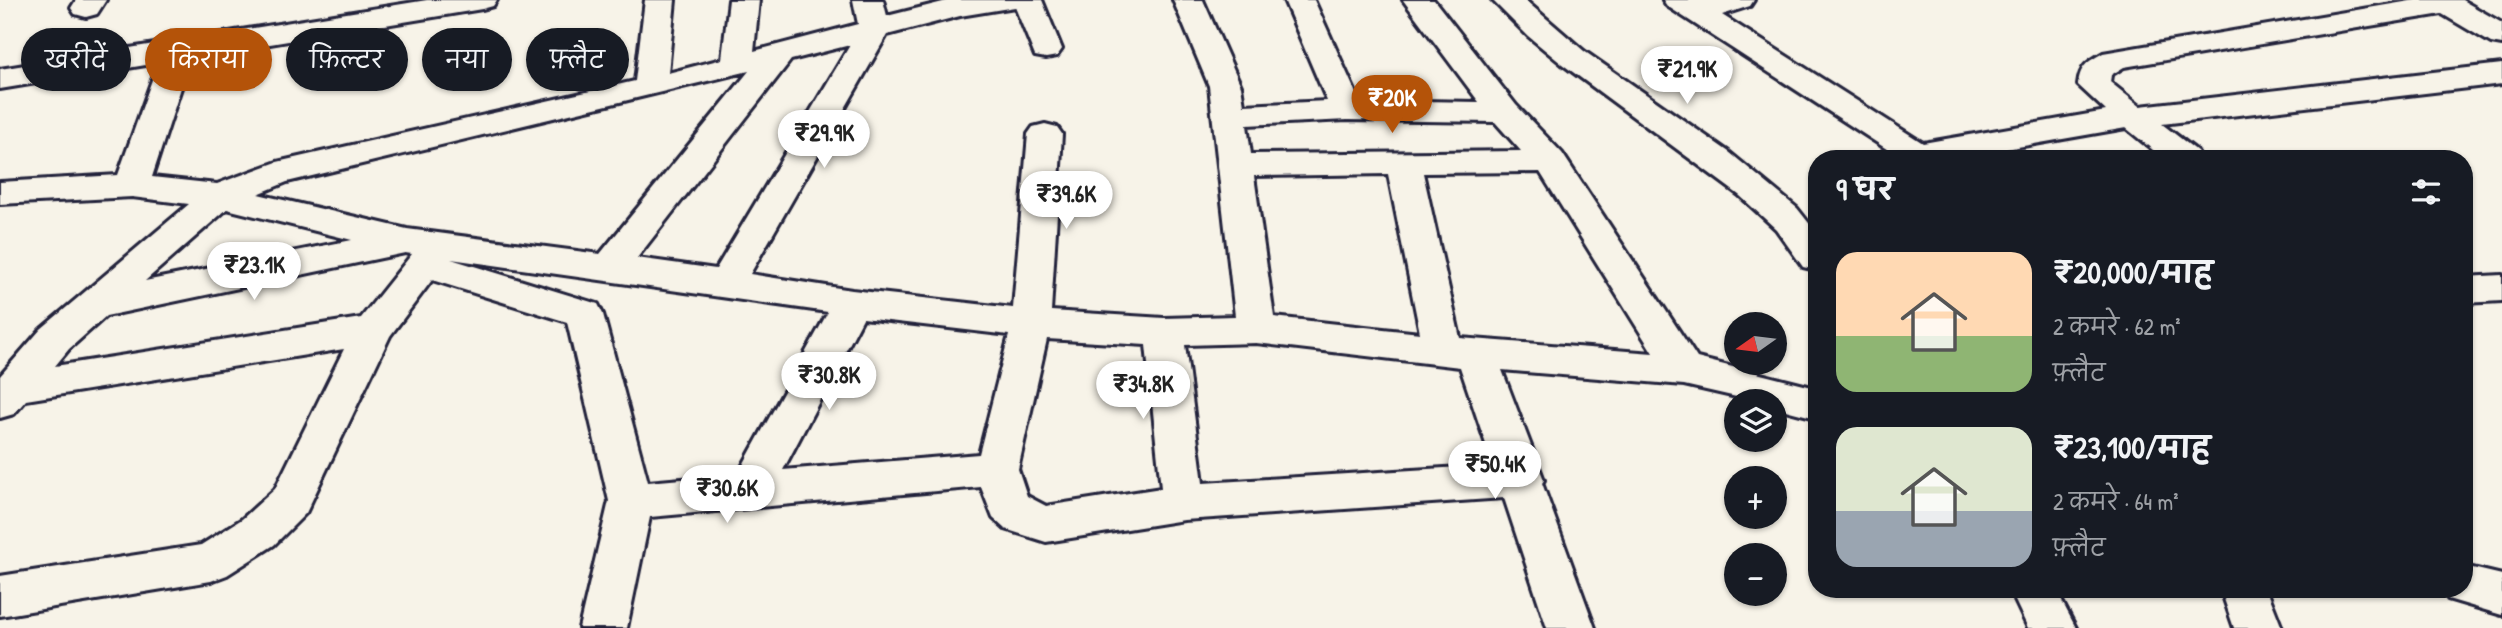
<!DOCTYPE html>
<html lang="hi">
<head>
<meta charset="utf-8">
<style>
  body { margin:0; font-family:"Patrick Hand","Playpen Sans Deva",sans-serif; background:#242831; color:#f1f3f6; height:100vh; display:flex; flex-direction:column; font-size:26px; white-space:nowrap }
  * { box-sizing:border-box; margin:0 }
  p { font-size:23px; color:#9ea1a6 }
  .icon { flex:none; width:38px; height:38px; fill:none; stroke:currentColor; stroke-width:2; stroke-linecap:round; stroke-linejoin:round }
  .map { position:relative; flex:1; overflow:hidden }
  .drawer { position:absolute; left:1808px; top:150px; width:665px; height:448px; display:flex; flex-direction:column; background:#171b24; border-radius:28px; box-shadow:0 2px 5px #0004 }
  .drawer>* { flex:none }
  .top-card { position:absolute; left:21px; top:28px; width:665px; height:63px; display:flex; gap:14px }
  .needle { width:46px; rotate:256deg }
  .fabs { position:absolute; left:1724px; top:312px; display:grid; gap:14px }
  .fabs a { display:grid; place-items:center; width:63px; height:63px; border-radius:50%; background:#171b24; box-shadow:0 2px 5px #0004; font-size:35px }
  .price { position:absolute; translate:-50% -60px; padding:0 16px; border-radius:24px; background:#fff; color:#222; font-size:23px; line-height:46px; filter:drop-shadow(0 2px 4px #0008) }
  .price::after { content:''; position:absolute; left:50%; top:42px; width:21px; height:16px; margin-left:-10px; background:inherit; clip-path:polygon(0 0,100% 0,50% 100%) }
  .price.active { background:#b45309; color:#fff }
  ul { padding:0; list-style:none }
  li { display:flex; align-items:center; gap:21px; height:175px; padding:0 28px }
  li span { display:grid; place-items:center; flex:none; width:196px; height:140px; border-radius:21px; color:#555 }
  li>.icon { margin-inline-start:auto }
  span .icon { width:84px; height:84px; fill:#fffc; stroke-width:1 }
  li b { font-size:30px }
  h2 { display:flex; justify-content:space-between; align-items:center; height:84px; padding:0 28px; font-size:30px }
  .chip { padding:0 24px; border-radius:32px; background:#171b24; box-shadow:0 2px 5px #0004; font-size:24px; line-height:63px }
  .chip.active { background:#b45309; color:#fff }
  .map>svg:first-child { display:block }
  .lines { fill:none; stroke-linecap:round; stroke-linejoin:round }
  .minor-casing { stroke:#22223b; stroke-width:6 }
  .minor { fill:#f7f3e8; fill-rule:evenodd }
</style>
</head>
<body>
<div class="map">
<svg width="2502" height="628" viewBox="0 0 2502 628">
  <rect width="100%" height="100%" fill="#f7f3e8"/>
  <filter id="ink" filterUnits="userSpaceOnUse"><feTurbulence type="fractalNoise" baseFrequency=".0143" numOctaves="2"/><feDisplacementMap in="SourceGraphic" scale="14" xChannelSelector="R" yChannelSelector="G"/><feConvolveMatrix kernelMatrix="1 2 1 2 8 2 1 2 1" color-interpolation-filters="sRGB"/></filter>
  <g filter="url(#ink)">
    <g class="lines">
      <!-- minor casing -->
      <g class="minor-casing">
        <g id="minor">
          <path d="M76,0H106L97,14L86,17L75,14L71,8Z"/>
          <path d="M427,0H497L493,6L482,9L191,57L152,177L217,184L277,162L635,81L645,0H675L668,73L722,59L729,0H759L754,51L858,24L853,0H883L887,16L951,0H1042L1062,49L1057,56L1046,58L1035,56L1015,7L960,16L887,35L750,274L852,290L1013,308L1028,134L1033,127L1045,124L1057,127L1062,134L1051,311L1164,318L1235,316L1209,86L1173,0H1203L1241,86L1244,105L1327,101L1284,0H1314L1359,100L1479,102L1403,0H1434L1516,105L1562,153L1697,358L1816,388V418L1774,407V401H1754L1684,385L1502,370L1544,480L1542,483L1595,628H1547L1504,498L1184,520L1046,542L1005,529L993,518L981,487L650,517L627,628H579L609,501L567,322L432,280L390,336L306,513L274,545L227,575L211,581L0,616V576L201,545L242,519L275,489L344,349L26,400L14,414L0,418V376L41,329L189,204L132,197L0,204V182L118,175L158,63L0,89V69ZM850,45L716,269L637,258L791,60ZM749,71L600,254L407,229L258,194L287,182ZM1347,120L1495,122L1521,151L1251,154L1247,125ZM1540,172L1653,353L1460,338L1423,173ZM1388,174L1420,333L1274,317L1254,176ZM227,209L352,240L145,281ZM405,253L412,254L361,318L55,366L69,349L106,316ZM451,259L828,312L738,474L648,482L603,314L598,304ZM863,318L1009,335L979,454L783,470ZM1047,339L1146,345L1161,488L1046,506L1027,496L1018,469ZM1256,343L1460,367L1493,465L1203,483L1185,345Z"/>
          <path d="M1492,0H1525L1584,51L1729,152L1797,208L1816,232V270L1803,267L1776,229L1739,195L1562,64L1528,36Z"/>
          <path d="M1663,0H1754L1750,6L1722,15L1923,143L2106,111L2078,85C2080,66 2087,62 2103,53L2416,0H2462L2502,23V45L2491,43L2442,14L2124,67L2111,75L2110,82L2140,106L2502,64V84L2162,124L2197,151L2202,159H2164L2126,128L1949,159H1902L1667,6Z"/>
          <path d="M2502,275V301L2464,303V277Z"/>
          <path d="M2464,566L2502,575V615L2448,599L2443,590H2464Z"/>
          <path d="M2010,590H2056L2076,628H2028Z"/>
          <path d="M2221,590H2267L2282,628H2234Z"/>
        </g>
      </g>
      <!-- minor -->
      <use href="#minor" class="minor"/>
    </g>
  </g>
</svg>
<div class="fabs">
<a><svg class="needle" viewBox="-14 -14 28 28"><path d="M0-13l5 13h-10z" fill="#e53935"/><path d="M0 13l5-13h-10z" fill="#9ea1a6"/></svg></a>
<a><svg class="icon" aria-label="layers" viewBox="0 0 24 24"><path d="M12 4l9 5-9 5-9-5zM3 14l9 5 9-5"/></svg></a>
<a>+</a>
<a>−</a>
</div>
<b class="price" style="left:1687px;top:106px">₹21.9K</b>
<b class="price active" style="left:1392px;top:135px">₹20K</b>
<b class="price" style="left:824px;top:170px">₹29.9K</b>
<b class="price" style="left:1066px;top:231px">₹39.6K</b>
<b class="price" style="left:254px;top:302px">₹23.1K</b>
<b class="price" style="left:829px;top:412px">₹30.8K</b>
<b class="price" style="left:1143px;top:421px">₹34.8K</b>
<b class="price" style="left:1495px;top:501px">₹50.4K</b>
<b class="price" style="left:727px;top:525px">₹30.6K</b>
<div class="top-card">
<a class="chip">खरीदें</a>
<a class="chip active">किराया</a>
<a class="chip">फ़िल्टर</a>
<a class="chip">नया</a>
<a class="chip">फ़्लैट</a>
</div>
<section class="drawer">
<h2>9 घर<svg class="icon" aria-label="filters" viewBox="0 0 24 24"><path d="M4 7h16M4 17h16"/><circle cx="9" cy="7" r="2"/><circle cx="15" cy="17" r="2"/></svg></h2>
<ul>
<li><span style="background:linear-gradient(#ffd9b3 60%,#8fb573 0)"><svg class="icon" aria-label="home" viewBox="0 0 24 24"><path d="M3 11l9-7 9 7M6 9v11h12V9"/></svg></span><div><b>₹20,000/माह</b><p>2 कमरे · 62 m²</p><p>फ़्लैट</p></div></li>
<li><span style="background:linear-gradient(#dfe7d0 60%,#9aa5b1 0)"><svg class="icon" aria-label="home" viewBox="0 0 24 24"><path d="M3 11l9-7 9 7M6 9v11h12V9"/></svg></span><div><b>₹23,100/माह</b><p>2 कमरे · 64 m²</p><p>फ़्लैट</p></div></li>
</ul>
</section>
</div>
</body>
</html>
